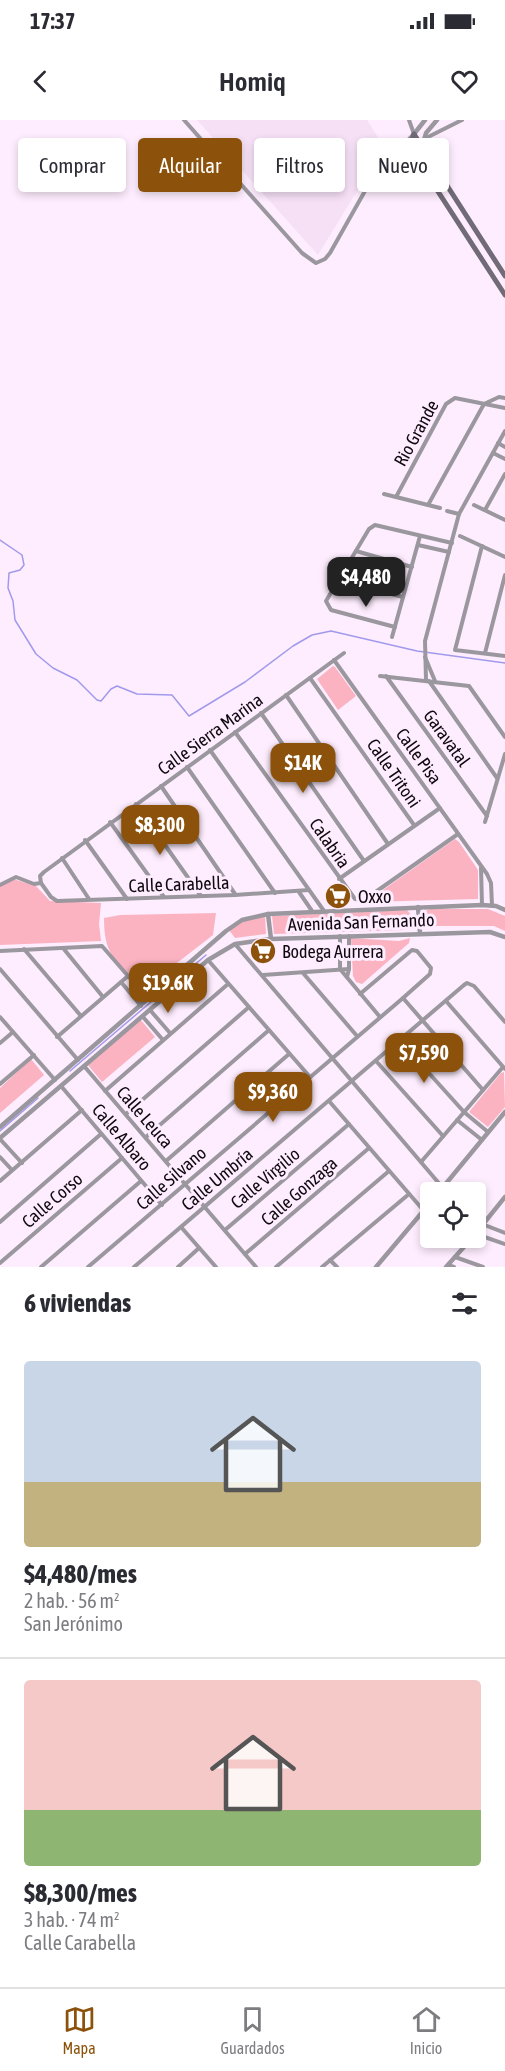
<!DOCTYPE html>
<html lang="es">
<head>
<meta charset="utf-8">
<style>
  body { margin:0; font-family:"Asap Condensed",sans-serif; background:#f2f2f3; color:#2b2b33; height:100vh; display:flex; flex-direction:column; font-size:22px; white-space:nowrap }
  * { box-sizing:border-box; margin:0 }
  p { font-size:20px; color:#7c7c81 }
  .icon { flex:none; width:33px; height:33px; fill:none; stroke:currentColor; stroke-width:2; stroke-linecap:round; stroke-linejoin:round }
  .map { position:relative; height:1147px; overflow:hidden }
  .panel { display:flex; flex-direction:column; background:#fff; flex:1 }
  .panel>* { flex:none }
  .banner { position:absolute; left:18px; top:18px; width:470px; height:54px; display:flex; gap:12px }
  .fabs { position:absolute; left:420px; top:1062px; display:grid; gap:12px }
  .fabs a { display:grid; place-items:center; width:66px; height:66px; border-radius:6px; background:#fff; box-shadow:0 3px 9px #0003; font-size:30px }
  .price { position:absolute; translate:-50% -51px; padding:0 14px; border-radius:12px; background:#8c520b; color:#fff; font-size:20px; line-height:39px; filter:drop-shadow(0 2px 3px #0008) }
  .price::after { content:''; position:absolute; left:50%; top:36px; width:18px; height:14px; margin-left:-9px; background:inherit; clip-path:polygon(0 0,100% 0,50% 100%) }
  .price.current { background:#222; color:#fff }
  ul { padding:0; list-style:none }
  li { display:grid; align-content:center; gap:12px; height:318px; padding:0 24px }
  li+li { border-top:2px solid #e1e1e2 }
  li span { display:grid; place-items:center; height:186px; border-radius:6px; color:#555 }
  li>.icon { margin-inline-start:auto }
  span .icon { width:108px; height:108px; fill:#fffc; stroke-width:1 }
  li b { font-size:26px }
  h2 { display:flex; justify-content:space-between; align-items:center; height:72px; padding:0 24px; font-size:26px }
  .chip { padding:0 21px; border-radius:6px; background:#fff; box-shadow:0 3px 9px #0003; font-size:21px; line-height:54px }
  .chip.current { background:#8c520b; color:#fff }
  .status { display:flex; justify-content:space-between; align-items:center; height:42px; padding:0 30px; background:#fff; direction:ltr }
  .status svg { height:16px; fill:currentColor }
  header { display:flex; justify-content:space-between; align-items:center; height:78px; padding:0 24px; background:#fff; font-size:27px; font-weight:600 }
  .menu { display:flex; justify-content:space-around; align-items:center; height:84px; border-top:2px solid #e1e1e2; background:#fff; font-size:16px; color:#7c7c81 }
  .menu a { display:grid; justify-items:center; gap:3px }
  .menu .current { color:#8c520b }
  .map>svg:first-child { display:block }
  .built { fill:#f6e0f6 }
  .green { fill:#fbb3c2 }
  .lines { fill:none; stroke-linecap:round; stroke-linejoin:round }
  .stream { stroke:#a19aec; stroke-width:1.5 }
  .minor { stroke:#9b979f; stroke-width:4 }
  .tertiary { stroke:#9b979f; stroke-width:4.5 }
  .secondary { stroke:#716b77; stroke-width:5 }
  .labels { text-anchor:middle; dominant-baseline:central; stroke-width:6; stroke-linejoin:round; paint-order:stroke }
  .street-label { font-size:18px; fill:#0f090f; stroke:#feedfe }
  .poi-label { font-size:18px; fill:#0f090f; stroke:#feedfe; text-anchor:start }
</style>
</head>
<body>
<div class="status"><b>17:37</b><svg viewBox="0 0 49 12"><path d="M0 12V9h3v3zM5 12V6h3v6zM10 12V3h3v9zM15 12V0h3v12zM26 1h20v11H26zM47 4h2v5h-2z"/></svg></div>
<header><svg class="icon" aria-label="back" viewBox="0 0 24 24"><path d="M15 5l-7 7 7 7"/></svg>Homiq<svg class="icon" aria-label="heart" viewBox="0 0 24 24"><path d="M12 20l-8-8c-3-5 5-10 8-4 3-6 11-1 8 4z"/></svg></header>
<div class="map">
<svg width="505" height="1147" viewBox="0 0 505 1147">
  <rect width="100%" height="100%" fill="#feedfe"/>
  <!-- built -->
  <path class="built" d="M197,0H367L384,27L318,135Z"/>
  <!-- green -->
  <g class="green">
    <path d="M333,546L335,547L356,576L338,590L317,559Z"/>
    <path d="M455,719L459,722L478,750V779L366,782Z"/>
    <path d="M10,758L36,766L50,781L101,783L99,804L101,821L0,825V766Z"/>
    <path d="M430,789H488L505,796V811L494,806H427L422,797L425,791Z"/>
    <path d="M407,790L412,796L410,807L404,810L274,814L272,796Z"/>
    <path d="M216,793L213,815L164,853L162,858L153,867L142,866L138,868V862C113,840 104,832 104,798L120,795Z"/>
    <path d="M265,796L266,814L235,818L229,810L240,802Z"/>
    <path d="M351,818L399,821L410,818L409,823L362,864L356,862L353,856Z"/>
    <path d="M140,899L155,917L102,962L88,945Z"/>
    <path d="M31,939L44,955L0,993V968Z"/>
    <path d="M504,952L505,987L488,1007L469,992L501,953Z"/>
  </g>
  <g class="lines">
    <!-- stream -->
    <g class="stream">
      <path d="M0,420L22,435L24,445L20,450L9,453L8,468L13,481L15,500L36,534L53,548L77,560L97,580L101,581L111,569L117,566L137,574L172,575L189,596L245,562L293,526L312,515L331,511L417,531L505,543"/>
      <path d="M70,951L206,835"/>
      <path d="M0,1011L38,978"/>
    </g>
    <!-- minor -->
    <g class="minor">
      <path d="M184,0L302,133L316,143L325,139L330,133L374,55L414,14L409,0"/>
      <path d="M424,19L462,0"/>
      <path d="M498,323L505,327"/>
      <path d="M493,333L505,339"/>
      <path d="M384,374L440,388"/>
      <path d="M396,377L446,284L455,278L505,288"/>
      <path d="M428,385L484,284L499,277L505,278"/>
      <path d="M474,385L505,400"/>
      <path d="M485,390L505,354"/>
      <path d="M447,391L459,394"/>
      <path d="M460,416L505,437"/>
      <path d="M418,425L449,432"/>
      <path d="M482,426L455,530L505,536"/>
      <path d="M356,431L412,447"/>
      <path d="M339,460L403,477"/>
      <path d="M395,507L331,490L326,481L369,409L375,405L452,423"/>
      <path d="M392,517L420,416"/>
      <path d="M485,533L505,455"/>
      <path d="M425,537L435,561"/>
      <path d="M334,540L487,754L491,763L492,785"/>
      <path d="M380,556L469,566L505,617"/>
      <path d="M386,556L487,696"/>
      <path d="M310,558L414,705"/>
      <path d="M426,560L425,521L459,394L505,311"/>
      <path d="M429,561L497,658"/>
      <path d="M286,575L388,724"/>
      <path d="M261,593L364,741"/>
      <path d="M235,612L355,779L363,780L367,778L458,714"/>
      <path d="M210,630L324,791"/>
      <path d="M187,647L275,773"/>
      <path d="M161,666L235,774"/>
      <path d="M136,684L201,776"/>
      <path d="M110,702L164,777"/>
      <path d="M485,702L505,634"/>
      <path d="M85,720L127,779"/>
      <path d="M62,738L89,779"/>
      <path d="M481,748L482,785"/>
      <path d="M339,759L440,688"/>
      <path d="M41,763L40,756L44,752L344,533"/>
      <path d="M41,763L51,777L57,781L235,775L309,770"/>
      <path d="M0,765L16,757L34,764L41,763"/>
      <path d="M299,772L312,791"/>
      <path d="M340,816V849L380,897"/>
      <path d="M235,824L443,1068"/>
      <path d="M63,828L103,877"/>
      <path d="M24,829L81,896"/>
      <path d="M0,831L102,826L148,879"/>
      <path d="M208,840L310,957"/>
      <path d="M0,849L78,940"/>
      <path d="M303,853L357,916"/>
      <path d="M263,855L349,849"/>
      <path d="M347,857L349,849V816"/>
      <path d="M121,862L141,886"/>
      <path d="M403,878L483,970"/>
      <path d="M446,881L505,949"/>
      <path d="M150,890L170,913"/>
      <path d="M0,897L55,960"/>
      <path d="M143,897L163,920"/>
      <path d="M57,917L128,856"/>
      <path d="M400,921L464,992L488,1012"/>
      <path d="M0,923L13,912"/>
      <path d="M376,941L443,1016"/>
      <path d="M84,946L256,1147"/>
      <path d="M0,964L34,935"/>
      <path d="M61,966L162,1085"/>
      <path d="M105,971L228,864"/>
      <path d="M329,981L424,1091"/>
      <path d="M126,994L249,887"/>
      <path d="M457,1000L482,1020"/>
      <path d="M146,1017L269,910"/>
      <path d="M0,1019L22,1043"/>
      <path d="M0,1037L12,1050"/>
      <path d="M166,1041L289,934"/>
      <path d="M421,1042L503,947"/>
      <path d="M0,1061L82,990"/>
      <path d="M0,1102L101,1014"/>
      <path d="M482,1104L505,1113"/>
      <path d="M181,1107L216,1147"/>
      <path d="M225,1110L349,1004"/>
      <path d="M476,1114L505,1124"/>
      <path d="M245,1134L369,1028"/>
      <path d="M455,1137L483,1147"/>
      <path d="M330,1140L337,1147"/>
      <path d="M0,1143L122,1038"/>
      <path d="M448,1145L454,1147"/>
      <path d="M41,1147L141,1061"/>
      <path d="M88,1147L403,878L430,854L431,848L417,831L412,830L360,874"/>
      <path d="M134,1147L464,865L467,863L474,866L505,902"/>
      <path d="M178,1147L199,1128"/>
      <path d="M276,1147L389,1051"/>
      <path d="M322,1147L409,1074"/>
    </g>
    <!-- tertiary -->
    <g class="tertiary">
      <path d="M414,14L425,0"/>
      <path d="M422,27L426,13L437,0"/>
      <path d="M418,787L420,813"/>
      <path d="M268,794L271,819"/>
      <path d="M0,1007L226,811L242,800L268,794L482,785L496,786L505,790"/>
      <path d="M0,1018L208,840L235,824L271,819L490,812L505,817"/>
      <path d="M443,1068L456,1072"/>
      <path d="M439,1072L505,992"/>
      <path d="M476,1089L482,1104"/>
      <path d="M476,1113L505,1077"/>
      <path d="M376,1147L430,1083"/>
      <path d="M446,1147L472,1118"/>
    </g>
    <!-- secondary -->
    <g class="secondary">
      <path d="M414,14L411,22L415,36L505,175"/>
      <path d="M414,14L505,156"/>
    </g>
  </g>
  <!-- icons -->
  <defs>
    <g id="supermarket-disc" transform="scale(1.35)"><circle r="9.5" fill="#8c520b" stroke="#feedfe"/><path d="M-6-5.5h2.5l.6 2H6L4.5 2H-2.5L-4.4-4H-6ZM-1.5 3.2a1.3 1.3 0 1 0 .1 0ZM3 3.2a1.3 1.3 0 1 0 .1 0Z" fill="#fff"/></g>
  </defs>
  <g fill-rule="evenodd">
    <use href="#supermarket-disc" x="338" y="776"/>
    <use href="#supermarket-disc" x="263" y="831"/>
  </g>
  <g class="labels">
    <!-- street labels -->
    <g class="street-label">
      <text transform="translate(416 313) rotate(-61)">Rio Grande</text>
      <text transform="translate(210 614) rotate(-36)">Calle Sierra Marina</text>
      <text transform="translate(447 618) rotate(54)">Garavatal</text>
      <text transform="translate(419 636) rotate(54)">Calle Pisa</text>
      <text transform="translate(394 653) rotate(55)">Calle Tritoni</text>
      <text transform="translate(330 723) rotate(55)">Calabria</text>
      <text transform="translate(179 764) rotate(-2)">Calle Carabella</text>
      <text transform="translate(361 802) rotate(-2)">Avenida San Fernando</text>
      <text transform="translate(145 997) rotate(49)">Calle Leuca</text>
      <text transform="translate(122 1017) rotate(50)">Calle Albaro</text>
      <text transform="translate(171 1058) rotate(-41)">Calle Silvano</text>
      <text transform="translate(265 1058) rotate(-40)">Calle Virgilio</text>
      <text transform="translate(217 1059) rotate(-40)">Calle Umbría</text>
      <text transform="translate(299 1071) rotate(-41)">Calle Gonzaga</text>
      <text transform="translate(52 1080) rotate(-41)">Calle Corso</text>
    </g>
    <!-- poi labels -->
    <g class="poi-label">
      <text x="358" y="776">Oxxo</text>
      <text x="282" y="831">Bodega Aurrera</text>
    </g>
  </g>
</svg>
<div class="fabs">
<a><svg class="icon" aria-label="locate" viewBox="0 0 24 24"><circle cx="12" cy="12" r="6"/><path d="M12 2v4M12 18v4M2 12h4M18 12h4"/></svg></a>
</div>
<b class="price current" style="left:366px;top:488px">$4,480</b>
<b class="price" style="left:303px;top:674px">$14K</b>
<b class="price" style="left:160px;top:736px">$8,300</b>
<b class="price" style="left:168px;top:894px">$19.6K</b>
<b class="price" style="left:424px;top:964px">$7,590</b>
<b class="price" style="left:273px;top:1003px">$9,360</b>
<div class="banner">
<a class="chip">Comprar</a>
<a class="chip current">Alquilar</a>
<a class="chip">Filtros</a>
<a class="chip">Nuevo</a>
</div>
</div>
<section class="panel">
<h2>6 viviendas<svg class="icon" aria-label="filters" viewBox="0 0 24 24"><path d="M4 7h16M4 17h16"/><circle cx="9" cy="7" r="2"/><circle cx="15" cy="17" r="2"/></svg></h2>
<ul>
<li><span style="background:linear-gradient(#c9d6e8 65%,#c2b280 0)"><svg class="icon" aria-label="home" viewBox="0 0 24 24"><path d="M3 11l9-7 9 7M6 9v11h12V9"/></svg></span><div><b>$4,480/mes</b><p>2 hab. · 56 m²</p><p>San Jerónimo</p></div></li>
<li><span style="background:linear-gradient(#f6c9c9 70%,#8fb573 0)"><svg class="icon" aria-label="home" viewBox="0 0 24 24"><path d="M3 11l9-7 9 7M6 9v11h12V9"/></svg></span><div><b>$8,300/mes</b><p>3 hab. · 74 m²</p><p>Calle Carabella</p></div></li>
</ul>
</section>
<nav class="menu">
<a class="current"><svg class="icon" aria-label="map" viewBox="0 0 24 24"><path d="M3 6l6-2 6 2 6-2v14l-6 2-6-2-6 2zM9 4v14M15 6v14"/></svg>Mapa</a>
<a><svg class="icon" aria-label="saved" viewBox="0 0 24 24"><path d="M7 4h10v16l-5-4-5 4z"/></svg>Guardados</a>
<a><svg class="icon" aria-label="home" viewBox="0 0 24 24"><path d="M3 11l9-7 9 7M6 9v11h12V9"/></svg>Inicio</a>
</nav>
</body>
</html>
